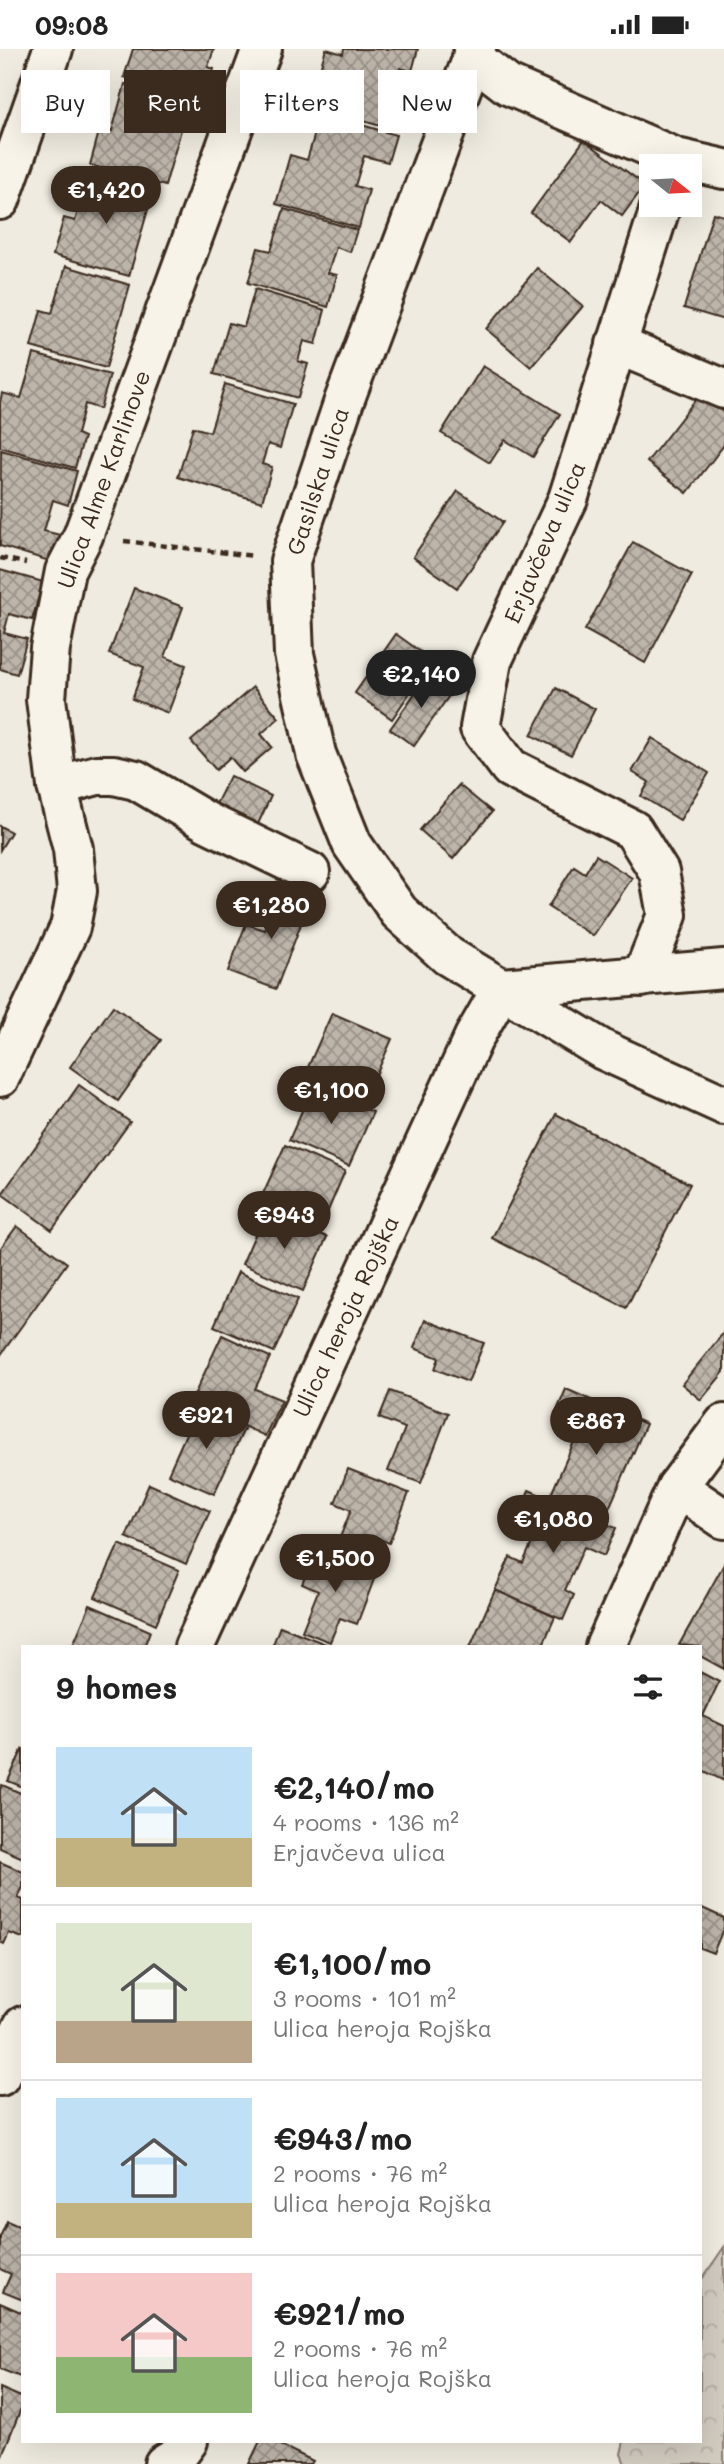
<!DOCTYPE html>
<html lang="en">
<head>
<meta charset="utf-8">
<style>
  body { margin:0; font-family:Mali,sans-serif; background:#f6f6f6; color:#222; height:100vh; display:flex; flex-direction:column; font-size:26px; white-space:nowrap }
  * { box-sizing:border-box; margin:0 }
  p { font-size:23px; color:#767676 }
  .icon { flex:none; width:38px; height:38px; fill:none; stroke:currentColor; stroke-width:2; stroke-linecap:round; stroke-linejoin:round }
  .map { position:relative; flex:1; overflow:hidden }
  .details { position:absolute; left:21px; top:1596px; width:681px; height:798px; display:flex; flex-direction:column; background:#fff; border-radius:0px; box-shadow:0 7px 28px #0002 }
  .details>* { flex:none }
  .top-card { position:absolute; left:21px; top:21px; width:682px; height:63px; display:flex; gap:14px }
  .needle { width:46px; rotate:108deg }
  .controls { position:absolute; left:639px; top:105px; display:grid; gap:14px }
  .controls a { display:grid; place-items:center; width:63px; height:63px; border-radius:0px; background:#fff; box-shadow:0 7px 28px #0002; font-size:35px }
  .price { position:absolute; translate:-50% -60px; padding:0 16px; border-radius:24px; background:#3b2a1e; color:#fff; font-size:23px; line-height:46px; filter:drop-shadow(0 2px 4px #0008) }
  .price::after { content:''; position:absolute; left:50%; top:42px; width:21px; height:16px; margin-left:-10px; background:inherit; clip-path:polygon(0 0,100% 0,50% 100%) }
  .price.active { background:#222; color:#fff }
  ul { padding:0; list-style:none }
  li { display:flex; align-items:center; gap:21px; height:175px; padding:0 35px }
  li+li { border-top:2px solid #e0e0e0 }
  li span { display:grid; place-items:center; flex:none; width:196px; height:140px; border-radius:0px; color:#555 }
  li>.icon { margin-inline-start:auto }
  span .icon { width:84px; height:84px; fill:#fffc; stroke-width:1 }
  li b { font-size:30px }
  h2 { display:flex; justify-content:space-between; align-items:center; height:84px; padding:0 35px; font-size:30px }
  .tag { padding:0 24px; border-radius:0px; background:#fff; box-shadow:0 7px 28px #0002; font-size:24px; line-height:63px }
  .tag.active { background:#3b2a1e; color:#fff }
  .status { display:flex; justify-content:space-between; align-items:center; height:49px; padding:0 35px; background:#fff; direction:ltr }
  .status svg { height:19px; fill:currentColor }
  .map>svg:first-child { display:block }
  .forest { fill:url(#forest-crowns); stroke:#867a6f; stroke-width:2 }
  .building { fill:url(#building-cross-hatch); stroke:#3b2a1e; stroke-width:2 }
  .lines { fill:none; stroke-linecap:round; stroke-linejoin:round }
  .minor-casing { stroke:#3b2a1e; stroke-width:44 }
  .path { stroke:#3b2a1e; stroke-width:4.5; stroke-dasharray:7 5; stroke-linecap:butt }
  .minor { stroke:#f7f3e8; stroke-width:38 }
  .labels { text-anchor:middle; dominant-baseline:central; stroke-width:6; stroke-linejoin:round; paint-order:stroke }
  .street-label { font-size:23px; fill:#3b2a1e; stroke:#f7f3e8 }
</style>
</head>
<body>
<div class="status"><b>09:08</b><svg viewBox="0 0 49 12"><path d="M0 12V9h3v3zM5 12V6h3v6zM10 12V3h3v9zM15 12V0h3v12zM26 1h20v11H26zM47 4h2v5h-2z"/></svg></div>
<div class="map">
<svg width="724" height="2415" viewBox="0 0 724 2415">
  <defs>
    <pattern id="forest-crowns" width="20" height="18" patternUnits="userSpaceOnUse" patternTransform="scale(1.75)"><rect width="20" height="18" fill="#d1cbc0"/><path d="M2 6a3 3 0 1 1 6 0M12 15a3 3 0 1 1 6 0" fill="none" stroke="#b4aea5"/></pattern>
    <pattern id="building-cross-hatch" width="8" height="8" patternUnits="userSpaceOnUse" patternTransform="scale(1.75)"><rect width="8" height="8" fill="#bdb5aa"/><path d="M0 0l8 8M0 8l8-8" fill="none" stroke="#9b938a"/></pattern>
  </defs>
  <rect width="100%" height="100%" fill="#efebe0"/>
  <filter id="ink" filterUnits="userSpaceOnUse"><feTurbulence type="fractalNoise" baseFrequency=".0143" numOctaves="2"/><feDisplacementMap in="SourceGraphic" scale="14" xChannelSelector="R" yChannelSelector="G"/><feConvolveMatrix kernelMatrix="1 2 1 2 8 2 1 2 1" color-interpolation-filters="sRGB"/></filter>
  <g filter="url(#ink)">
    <!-- forest -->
    <path class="forest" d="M724,2198V2415H625L621,2405L624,2392H700V2233Z"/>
    <!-- building -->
    <g class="building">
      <path d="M133,0H214L208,18L214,20L205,52L124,28Z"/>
      <path d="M326,0L343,5L344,0H418L412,22L400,19L395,37L406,41L394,81L309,56Z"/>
      <path d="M125,35L189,53L165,137L90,116L100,79L112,82Z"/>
      <path d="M321,64L396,86L388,113L364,107L355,137L369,141L359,179L276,155L290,106L307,111Z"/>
      <path d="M584,91L645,136L622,167L601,151L571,193L531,164Z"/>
      <path d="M89,125L153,143L129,227L53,206L64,169L75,172Z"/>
      <path d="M284,160L357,181L350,203L336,198L328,224L337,226L328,258L248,234L258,199L271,202Z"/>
      <path d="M713,164L724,167V271L684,259Z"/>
      <path d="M66,217L130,236L106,319L31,298L41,261L52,264Z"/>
      <path d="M537,219L583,257L531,318L486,280Z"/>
      <path d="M255,240L325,261L316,295L304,292L298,312L308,315L298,349L214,325L229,274L244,278Z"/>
      <path d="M34,305L110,326L100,360L85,355L77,385L84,388L75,419L0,398V353L2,344L21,349Z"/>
      <path d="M483,317L560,365L533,408L505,391L490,414L441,384Z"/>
      <path d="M225,335L293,355L280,399L268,395L262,415L272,418L262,453L178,428L193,378L210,383Z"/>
      <path d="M700,345L724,363V396L687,444L647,413Z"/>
      <path d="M1,401L77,422L68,456L53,451L44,482L60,486L53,513L0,497Z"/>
      <path d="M458,442L503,473L457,539L413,508Z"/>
      <path d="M633,493L692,526L645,614L585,581Z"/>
      <path d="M0,521L43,533L32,571L9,565L4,584L27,590L17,625L0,620Z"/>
      <path d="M134,539L183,558L165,608L186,616L168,664L132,650L144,618L109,605Z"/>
      <path d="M396,585L432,611L392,670L355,644Z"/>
      <path d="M429,624L453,641L414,697L390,680Z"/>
      <path d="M253,638L279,669L261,685L272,698L243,723L230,708L216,721L191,692Z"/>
      <path d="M556,639L595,660L571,706L531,686Z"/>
      <path d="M652,689L709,724L680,771L641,747L649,733L632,723Z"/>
      <path d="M230,727L271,747L258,775L216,755Z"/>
      <path d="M459,736L492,763L453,810L420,781Z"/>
      <path d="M0,777L11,783L0,801Z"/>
      <path d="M596,806L632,829L593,887L548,858L574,817L585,824Z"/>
      <path d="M281,838L311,849L276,940L228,922L246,875L265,881Z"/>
      <path d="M113,957L161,991L118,1052L70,1018Z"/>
      <path d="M332,964L392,990L368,1044L308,1018Z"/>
      <path d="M79,1036L130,1073L52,1181L2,1145Z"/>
      <path d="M313,1037L373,1063L349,1117L289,1091Z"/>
      <path d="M556,1065L690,1135L626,1259L492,1189Z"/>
      <path d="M285,1096L345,1122L322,1176L261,1149Z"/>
      <path d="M266,1161L327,1188L303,1242L242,1215Z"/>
      <path d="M17,1177L67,1214L0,1307V1200Z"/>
      <path d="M238,1223L298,1250L274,1303L214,1277Z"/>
      <path d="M425,1271L484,1294L468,1333L435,1320L439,1309L414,1299Z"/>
      <path d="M724,1283V1323L701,1351L682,1335Z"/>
      <path d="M222,1286L270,1308L255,1340L282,1351L265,1387L191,1353Z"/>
      <path d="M566,1340L646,1375L603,1473L549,1450L584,1370L558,1359Z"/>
      <path d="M390,1342L448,1364L421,1434L388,1422L405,1379L379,1369Z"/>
      <path d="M197,1360L244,1380L214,1445L168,1425Z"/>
      <path d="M348,1420L409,1444L389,1494L372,1487L363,1512L335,1501L351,1461L335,1454Z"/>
      <path d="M149,1435L210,1462L186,1515L126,1488Z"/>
      <path d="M529,1441L616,1479L604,1507L584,1498L565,1541L574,1546L563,1571L495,1541L510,1508L523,1514L542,1471L520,1462Z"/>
      <path d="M119,1495L179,1521L156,1575L95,1548Z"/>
      <path d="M316,1501L376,1525L357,1575L340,1569L330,1593L302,1582L318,1542L302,1535Z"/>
      <path d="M724,1515V1620L700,1607V1598L679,1596Z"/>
      <path d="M495,1541L555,1568L542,1598H470Z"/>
      <path d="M90,1556L150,1582L144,1598H72Z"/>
      <path d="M280,1577L333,1598H272Z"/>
      <path d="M700,1623L719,1633L703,1667L724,1677V1732L700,1720Z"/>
      <path d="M23,1699V1738L8,1732Z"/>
      <path d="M2,1736L23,1745V1809L0,1799V1741Z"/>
      <path d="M0,1813L23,1823V1838L18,1849L23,1851V1889L9,1884L4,1895L0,1893Z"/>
      <path d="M700,1858L724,1869V1878L713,1904L700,1899Z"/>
      <path d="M7,2172L23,2179V2251L3,2243L11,2225L0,2220V2188Z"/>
      <path d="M0,2254L23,2264V2329L0,2320Z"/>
      <path d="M0,2339L23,2349V2355L2,2406L0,2405Z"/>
      <path d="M260,2392H272L313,2412L311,2415H249Z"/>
    </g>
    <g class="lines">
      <!-- minor casing -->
      <g class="minor-casing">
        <g id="minor">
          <path d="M476,0L344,352L290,512L294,605L316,705L352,795L399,863L448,907L603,1001L724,1056"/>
          <path d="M472,8L508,36L676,109L724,120"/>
          <path d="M0,151L53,0"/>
          <path d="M616,295L724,340"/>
          <path d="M57,737L97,726H114L136,731L207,773L310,823"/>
          <path d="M642,928L667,866L659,823L633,781L510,719L480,679L492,612L568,450L661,156"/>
          <path d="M0,1028L70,878L77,842L73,800L57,737L46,650L50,599L65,522L83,487L262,0"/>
          <path d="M677,1438L724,1470"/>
          <path d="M194,1598L474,988L502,939L724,920"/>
          <path d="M605,1598L677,1438L724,1375"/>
          <path d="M0,2027L23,1977"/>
          <path d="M164,2415L177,2407L188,2392"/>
        </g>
      </g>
      <!-- path -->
      <g class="path">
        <path d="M124,492L254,507"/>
        <path d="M0,509L26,514"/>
      </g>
      <!-- minor -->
      <use href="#minor" class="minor"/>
    </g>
  </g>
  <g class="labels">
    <!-- street labels -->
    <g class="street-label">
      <text transform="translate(103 430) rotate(-70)">Ulica Alme Karlinove</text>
      <text transform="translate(317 432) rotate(-72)">Gasilska ulica</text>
      <text transform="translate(544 493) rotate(-67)">Erjavčeva ulica</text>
      <text transform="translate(345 1267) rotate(-65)">Ulica heroja Rojška</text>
    </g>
  </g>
</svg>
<div class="controls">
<a><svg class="needle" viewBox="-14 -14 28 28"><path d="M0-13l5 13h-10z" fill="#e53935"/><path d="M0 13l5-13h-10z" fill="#767676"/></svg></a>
</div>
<b class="price" style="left:106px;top:177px">€1,420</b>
<b class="price active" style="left:421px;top:661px">€2,140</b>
<b class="price" style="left:271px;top:892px">€1,280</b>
<b class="price" style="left:331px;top:1077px">€1,100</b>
<b class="price" style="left:284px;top:1202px">€943</b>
<b class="price" style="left:206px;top:1402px">€921</b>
<b class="price" style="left:596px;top:1408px">€867</b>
<b class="price" style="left:553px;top:1506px">€1,080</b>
<b class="price" style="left:335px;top:1545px">€1,500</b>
<div class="top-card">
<a class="tag">Buy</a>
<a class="tag active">Rent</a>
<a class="tag">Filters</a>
<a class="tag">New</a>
</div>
<section class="details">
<h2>9 homes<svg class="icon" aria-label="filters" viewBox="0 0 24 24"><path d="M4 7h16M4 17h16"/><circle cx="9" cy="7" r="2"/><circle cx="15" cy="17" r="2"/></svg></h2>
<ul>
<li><span style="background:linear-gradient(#bfe0f5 65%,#c2b280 0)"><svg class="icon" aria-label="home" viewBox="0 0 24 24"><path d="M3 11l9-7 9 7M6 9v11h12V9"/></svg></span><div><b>€2,140/mo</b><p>4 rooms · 136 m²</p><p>Erjavčeva ulica</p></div></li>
<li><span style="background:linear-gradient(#dfe7d0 70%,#b9a48a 0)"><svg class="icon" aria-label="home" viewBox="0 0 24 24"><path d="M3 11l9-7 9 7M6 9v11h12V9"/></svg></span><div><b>€1,100/mo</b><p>3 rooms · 101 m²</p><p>Ulica heroja Rojška</p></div></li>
<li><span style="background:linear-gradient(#bfe0f5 75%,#c2b280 0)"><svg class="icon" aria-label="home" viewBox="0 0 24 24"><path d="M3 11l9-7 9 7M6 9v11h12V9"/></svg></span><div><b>€943/mo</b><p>2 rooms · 76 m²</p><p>Ulica heroja Rojška</p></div></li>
<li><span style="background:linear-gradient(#f6c9c9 60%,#8fb573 0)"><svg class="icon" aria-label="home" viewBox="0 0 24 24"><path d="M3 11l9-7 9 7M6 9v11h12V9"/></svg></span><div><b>€921/mo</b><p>2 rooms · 76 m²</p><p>Ulica heroja Rojška</p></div></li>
</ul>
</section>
</div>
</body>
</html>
